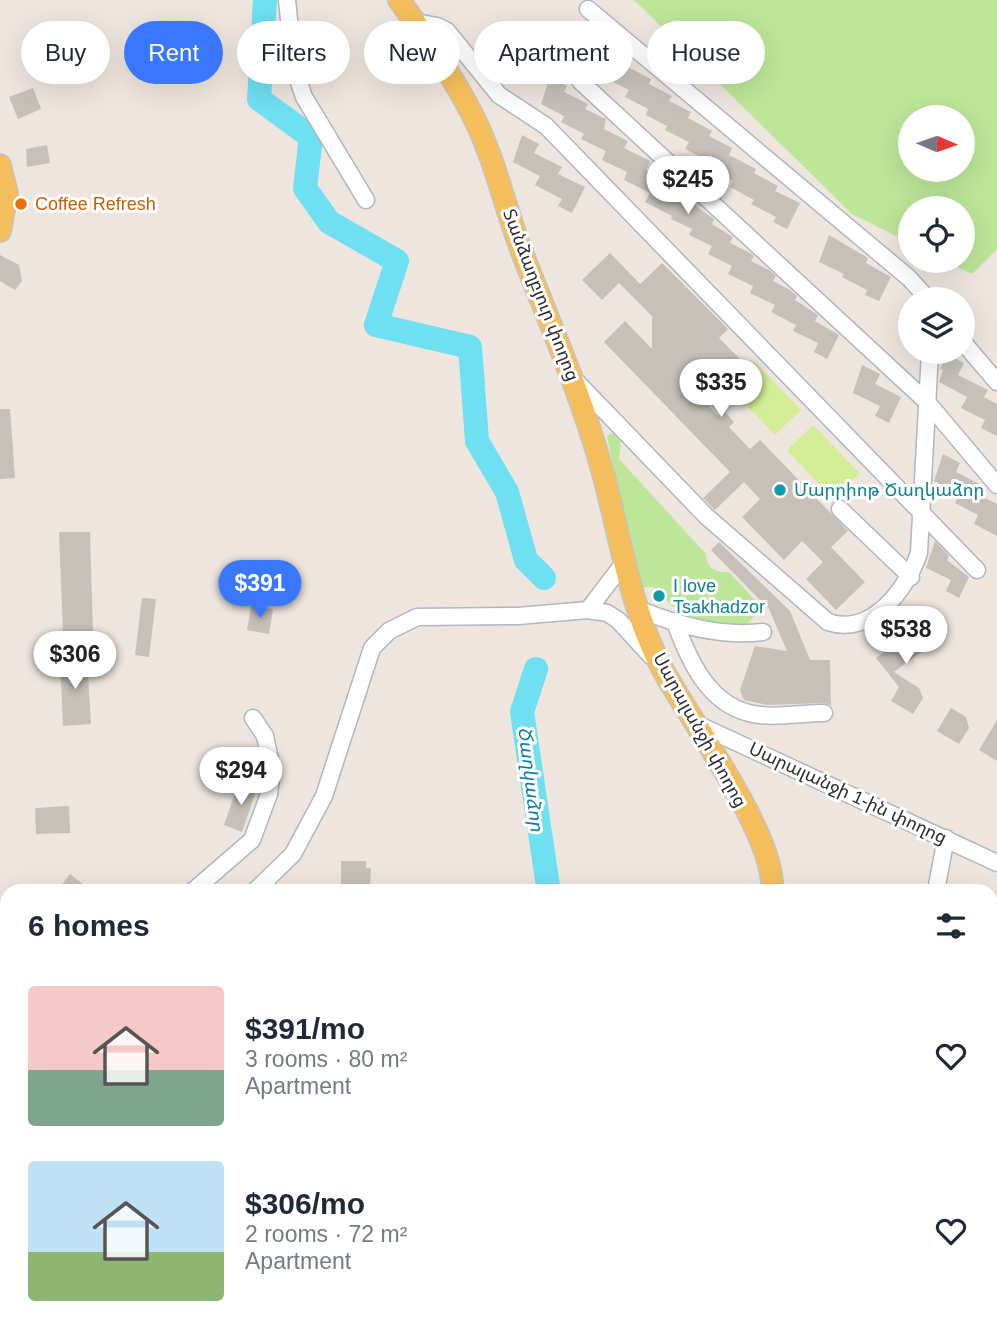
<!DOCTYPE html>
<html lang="en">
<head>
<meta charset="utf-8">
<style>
  body { margin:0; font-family:Helvetica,"Noto Sans Armenian",sans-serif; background:#f2f2f3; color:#1f2937; height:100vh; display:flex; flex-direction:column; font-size:26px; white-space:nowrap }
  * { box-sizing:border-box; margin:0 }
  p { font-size:23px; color:#747a83 }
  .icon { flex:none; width:38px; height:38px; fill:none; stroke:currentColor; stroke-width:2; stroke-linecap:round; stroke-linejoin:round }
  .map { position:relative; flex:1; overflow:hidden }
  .sheet { position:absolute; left:0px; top:884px; width:998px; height:450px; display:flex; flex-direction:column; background:#fff; border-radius:21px 21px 0 0; box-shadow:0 7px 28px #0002 }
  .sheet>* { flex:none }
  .hud { position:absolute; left:21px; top:21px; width:956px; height:63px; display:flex; gap:14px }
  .needle { width:46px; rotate:92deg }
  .controls { position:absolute; left:898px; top:105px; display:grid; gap:14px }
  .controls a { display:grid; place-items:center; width:77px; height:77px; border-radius:50%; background:#fff; box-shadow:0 7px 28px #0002; font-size:35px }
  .price { position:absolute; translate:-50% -60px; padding:0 16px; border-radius:24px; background:#fff; color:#222; font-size:23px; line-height:46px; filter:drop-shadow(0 2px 4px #0008) }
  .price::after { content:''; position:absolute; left:50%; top:42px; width:21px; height:16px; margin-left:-10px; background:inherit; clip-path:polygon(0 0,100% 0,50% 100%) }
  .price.current { background:#3a77ff; color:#fff }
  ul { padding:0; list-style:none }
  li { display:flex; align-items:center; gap:21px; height:175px; padding:0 28px }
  li span { display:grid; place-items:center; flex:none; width:196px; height:140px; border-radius:7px; color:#555 }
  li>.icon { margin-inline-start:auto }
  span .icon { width:84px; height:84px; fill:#fffc; stroke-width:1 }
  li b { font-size:30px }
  h2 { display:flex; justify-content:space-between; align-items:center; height:84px; padding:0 28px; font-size:30px }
  .tag { padding:0 24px; border-radius:32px; background:#fff; box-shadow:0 7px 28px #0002; font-size:24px; line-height:63px }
  .tag.current { background:#3a77ff; color:#fff }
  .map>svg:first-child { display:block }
  .green { fill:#bde699; fill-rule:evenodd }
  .pitch { fill:#d2ed95 }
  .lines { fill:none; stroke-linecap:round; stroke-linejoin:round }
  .river { stroke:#6fdff2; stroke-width:24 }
  .building { fill:#c6c0b9 }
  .minor-casing { stroke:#b2b6c0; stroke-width:19 }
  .major-casing { stroke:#c4c4c4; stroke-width:24 }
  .minor { stroke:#fff; stroke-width:16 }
  .major { stroke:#f4be5c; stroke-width:21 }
  .food-dot { fill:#e8710a; stroke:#fff; stroke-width:2.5 }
  .culture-dot { fill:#0f9aa8; stroke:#fff; stroke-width:2.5 }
  .labels { text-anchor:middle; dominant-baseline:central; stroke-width:6; stroke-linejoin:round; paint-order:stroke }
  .food-label { font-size:18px; fill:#c56008; stroke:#fff; text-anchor:start }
  .street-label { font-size:18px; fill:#2c2c2c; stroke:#fff }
  .culture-label { font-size:18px; fill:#0d838f; stroke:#fff; text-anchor:start }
  .water-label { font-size:19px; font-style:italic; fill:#0a80a2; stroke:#fff }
</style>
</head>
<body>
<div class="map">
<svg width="997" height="1333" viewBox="0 0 997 1333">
  <rect width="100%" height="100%" fill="#eee5de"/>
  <!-- green -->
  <g class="green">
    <path d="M634,0H997V249L972,274L945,261H962V208H910V243L852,214ZM910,117H962V170H910Z"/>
    <path d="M615,432L621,440L619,459L706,554C706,568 716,573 729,572L762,608L746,625L736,628L675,617L676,610L654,587H639L607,436Z"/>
  </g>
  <!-- pitch -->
  <g class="pitch">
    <path d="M754,361L801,410L775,435L728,386Z"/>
    <path d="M813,425L860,474L833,499L787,450Z"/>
  </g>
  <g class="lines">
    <!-- river -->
    <g class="river">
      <path d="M265,0L259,99L311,137L305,188L329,222L397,261L376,325L470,347L477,441L507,492L526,560L544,578"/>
      <path d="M536,669L522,712L548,886L545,891"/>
      <path d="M486,1333L487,1326"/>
    </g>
  </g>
  <!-- building -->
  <g class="building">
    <path d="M590,33L607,41L604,46L630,59L626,66L651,79L649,84L672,96L669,101L691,112L688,118L712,131L709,136L732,148L729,155L756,169L754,173L778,186L775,191L800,203L787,229L773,222L776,217L751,204L754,200L730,187L733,181L706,167L709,161L685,149L689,142L665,130L667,126L646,115L648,109L625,97L629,90L603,77L606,73L580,60Z"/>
    <path d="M550,77L567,86L564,92L588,104L585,109L606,119L604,129L628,141L624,148L650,161L646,170L688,196L696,203L694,205L714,219L712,224L733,237L730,243L750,253L754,256L751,261L769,270L776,276L773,281L790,290L797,296L795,300L818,315L815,321L839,335L827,359L814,352L818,343L793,331L796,325L771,312L775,305L750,293L753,286L728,274L732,266L708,254L712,246L689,235L692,229L671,219L672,216L645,202L650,193L624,180L627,172L602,160L606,151L581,139L584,134L561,122L564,116L541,104Z"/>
    <path d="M33,88L41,109L18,119L9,97Z"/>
    <path d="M522,135L539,144L534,153L562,167L558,174L585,187L572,213L558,206L562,199L535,185L540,176L513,162Z"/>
    <path d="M47,145L50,163L27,167L26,149Z"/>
    <path d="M829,235L868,258L866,263L891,277L879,301L865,295L867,290L842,277L844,274L819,262Z"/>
    <path d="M610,253L640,284L662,263L728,329L719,338L740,359L701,398L718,416L724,411L734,422L729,427L750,449L760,440L848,531L831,547L865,582L836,610L806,579L823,562L802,541L784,560L742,517L760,499L744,482L715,510L703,498L730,472L604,342L625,321L652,349V316L619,283L602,300L582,280Z"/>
    <path d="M0,255L19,265L22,281L15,290L0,281Z"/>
    <path d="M947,354L964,363L958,375L988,390L984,397L997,404V436L981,428L985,420L961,408L967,397L939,382L943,370L940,369Z"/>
    <path d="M862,365L880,374L875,384L901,397L889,423L875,416L880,406L853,393Z"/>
    <path d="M0,409H10L15,478L0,479Z"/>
    <path d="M943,454L960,463L956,472L981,485L977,494L997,504V536L974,524L978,515L955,503L959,494L934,481Z"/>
    <path d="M59,532H90L93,634H63Z"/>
    <path d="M935,541L949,556L947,560L969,577L959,598L946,591L951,580L926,568Z"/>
    <path d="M719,542L790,611L810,660H830L831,705L824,703L767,705L744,700L740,690L755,646L787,651L769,609L711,550Z"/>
    <path d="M142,598L156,599L149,657L135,655Z"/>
    <path d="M251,606L273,609L269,634L247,630Z"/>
    <path d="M923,623L936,641L894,672L919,688L923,698L913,714L891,701L899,687L876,658Z"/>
    <path d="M87,657L91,724L63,726L60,658Z"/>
    <path d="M951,708L966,717L969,728L959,744L937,731Z"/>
    <path d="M997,720V761L979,750Z"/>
    <path d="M239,782L257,788L242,832L224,825Z"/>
    <path d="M69,806L70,833L36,834L35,808Z"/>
    <path d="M341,861H366V868H371L370,886H360V891H341Z"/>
    <path d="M70,874L84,885L80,891H57Z"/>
  </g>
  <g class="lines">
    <!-- minor casing -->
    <g class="minor-casing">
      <g id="minor">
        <path d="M287,0L294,68L304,97L366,200"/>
        <path d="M588,9L909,278L928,299"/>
        <path d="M415,22L437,26L447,31L499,95L546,126L977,570"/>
        <path d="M580,81L927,402L997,485"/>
        <path d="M962,341L997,382"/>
        <path d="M575,380L706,516L828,622C871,637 907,589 919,553L930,352"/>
        <path d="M840,509L911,577"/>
        <path d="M638,609C678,625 719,637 763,632"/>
        <path d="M588,610L623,564"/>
        <path d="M676,625C689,660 708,703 749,713C771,719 801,713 824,713"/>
        <path d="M699,725L997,863"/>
        <path d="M193,891L252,840L269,794L272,769L265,736L253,718"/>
        <path d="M255,891L293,854L324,796L372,648L389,631L417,617L518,616L588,610L607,613L618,620L651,656"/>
        <path d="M936,891L946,838"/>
        <path d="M990,1013L997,1016"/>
        <path d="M0,1087L7,1080"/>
        <path d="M990,1326L997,1327"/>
      </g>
    </g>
    <!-- major casing -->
    <g class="major-casing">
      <g id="major">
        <path d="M399,0C425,36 453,76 473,116C496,161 506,213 525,260C553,331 583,400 603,473C621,540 630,608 663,670C690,720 777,837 772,891"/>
        <path d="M0,165L7,194L0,231"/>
        <path d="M679,1326L689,1333"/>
      </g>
    </g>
    <!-- minor -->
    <use href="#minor" class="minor"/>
    <!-- major -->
    <use href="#major" class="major"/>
  </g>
  <!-- markers -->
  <circle class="food-dot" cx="21" cy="204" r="7"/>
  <g class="culture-dot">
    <circle cx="780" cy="490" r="7"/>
    <circle cx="659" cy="596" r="7"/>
  </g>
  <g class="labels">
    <!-- food labels -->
    <g class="food-label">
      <text x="35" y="204">Coffee Refresh</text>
    </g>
    <!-- street labels -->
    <g class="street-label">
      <text transform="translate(541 295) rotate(69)">Տանձաղբյուր փողոց</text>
      <text transform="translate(700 730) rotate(61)">Սարալանջի փողոց</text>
      <text transform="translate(848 793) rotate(25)">Սարալանջի 1-ին փողոց</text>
    </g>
    <!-- culture labels -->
    <g class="culture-label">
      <text x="794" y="490">Մարրիոթ Ծաղկաձոր</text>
      <text x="673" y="586">I love<tspan x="673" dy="21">Tsakhadzor</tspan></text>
    </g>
    <!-- water labels -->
    <g class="water-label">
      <text transform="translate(531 779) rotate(83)">Ծաղկաձոր</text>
    </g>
  </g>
</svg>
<div class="controls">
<a><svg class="needle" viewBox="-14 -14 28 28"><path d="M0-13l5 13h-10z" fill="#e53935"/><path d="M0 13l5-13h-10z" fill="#747a83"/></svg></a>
<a><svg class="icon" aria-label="locate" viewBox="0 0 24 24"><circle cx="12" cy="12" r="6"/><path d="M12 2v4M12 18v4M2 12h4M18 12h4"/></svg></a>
<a><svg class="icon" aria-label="layers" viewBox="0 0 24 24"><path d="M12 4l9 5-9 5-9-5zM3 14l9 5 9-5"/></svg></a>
</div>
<b class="price" style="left:688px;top:216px">$245</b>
<b class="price" style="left:721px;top:419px">$335</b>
<b class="price current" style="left:260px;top:620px">$391</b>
<b class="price" style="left:906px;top:666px">$538</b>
<b class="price" style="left:75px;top:691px">$306</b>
<b class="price" style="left:241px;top:807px">$294</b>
<div class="hud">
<a class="tag">Buy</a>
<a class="tag current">Rent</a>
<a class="tag">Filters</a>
<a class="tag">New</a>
<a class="tag">Apartment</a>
<a class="tag">House</a>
</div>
<section class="sheet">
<h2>6 homes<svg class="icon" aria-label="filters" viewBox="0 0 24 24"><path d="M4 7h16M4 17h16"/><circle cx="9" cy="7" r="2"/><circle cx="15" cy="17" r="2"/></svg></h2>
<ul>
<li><span style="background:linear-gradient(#f6c9c9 60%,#7fa58c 0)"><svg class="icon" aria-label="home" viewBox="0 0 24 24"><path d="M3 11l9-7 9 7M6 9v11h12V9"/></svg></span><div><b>$391/mo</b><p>3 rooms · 80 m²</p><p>Apartment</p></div><svg class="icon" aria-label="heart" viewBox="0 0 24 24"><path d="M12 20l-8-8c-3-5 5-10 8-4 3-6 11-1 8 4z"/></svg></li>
<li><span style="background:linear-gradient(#bfe0f5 65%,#8fb573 0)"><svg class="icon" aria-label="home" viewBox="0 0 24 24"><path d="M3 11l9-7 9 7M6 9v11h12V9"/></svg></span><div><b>$306/mo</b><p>2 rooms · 72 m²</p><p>Apartment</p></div><svg class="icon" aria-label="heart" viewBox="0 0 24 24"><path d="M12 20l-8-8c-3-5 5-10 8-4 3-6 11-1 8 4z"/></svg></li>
</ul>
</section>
</div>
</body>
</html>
